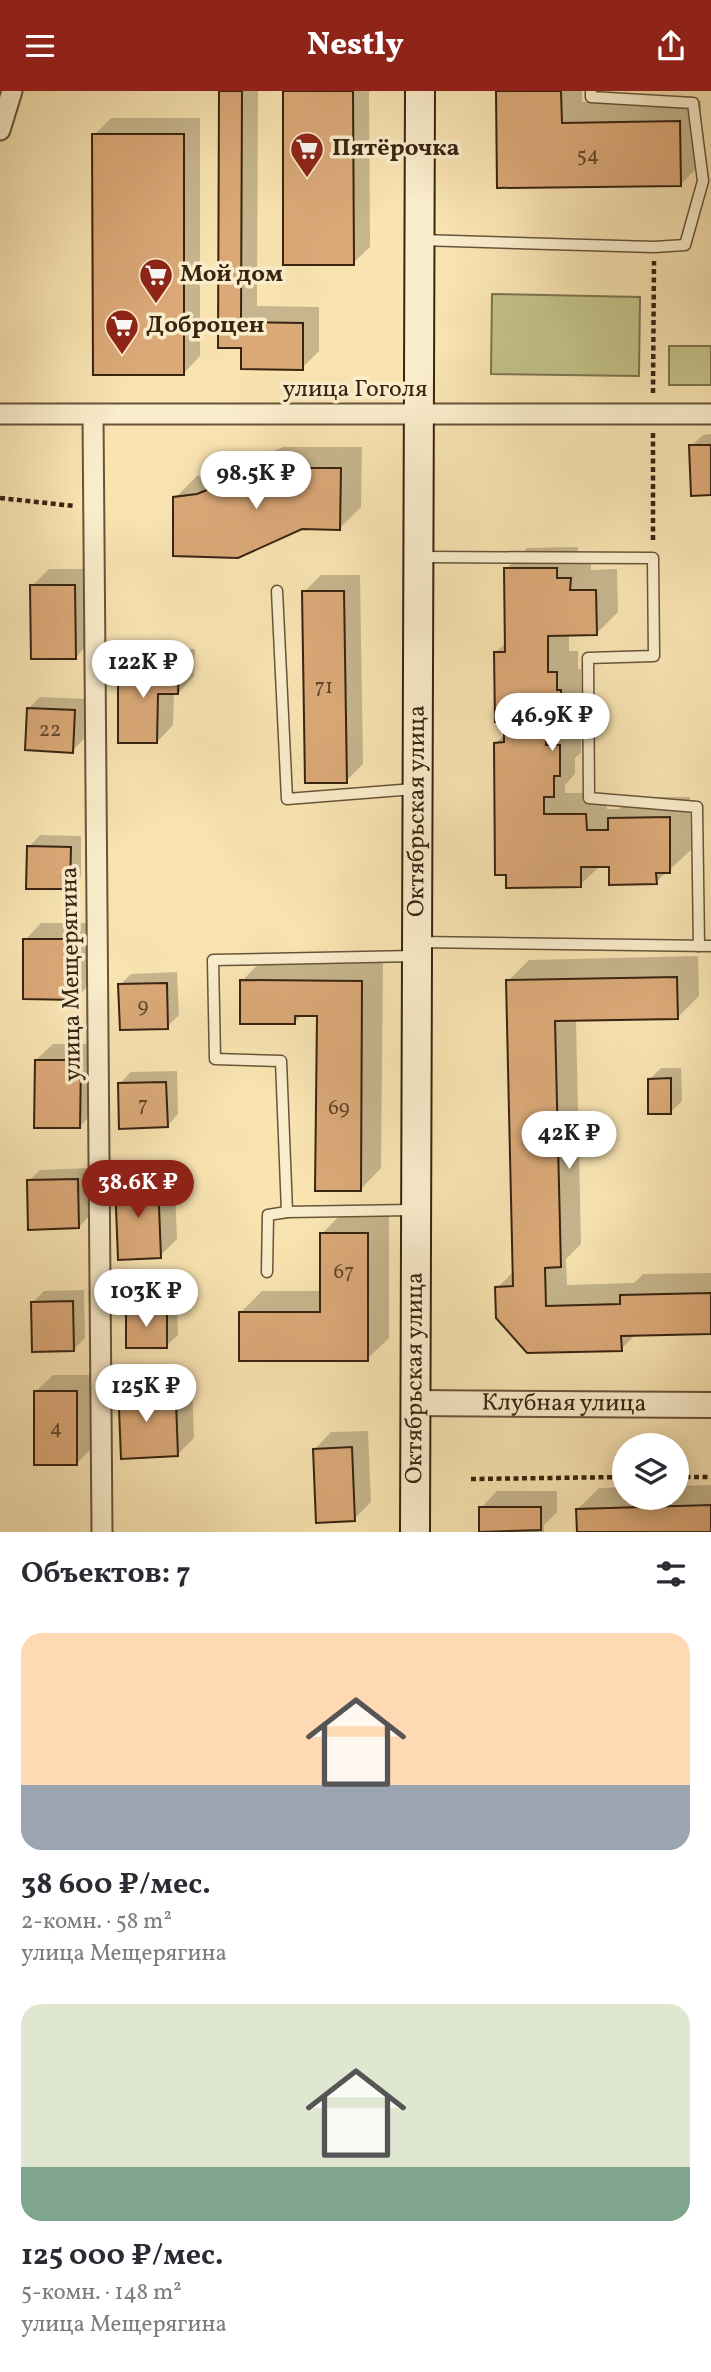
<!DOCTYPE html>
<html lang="ru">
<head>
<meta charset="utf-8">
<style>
  body { margin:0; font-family:Vollkorn,serif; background:#f7f7f7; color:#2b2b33; height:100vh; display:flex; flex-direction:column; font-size:26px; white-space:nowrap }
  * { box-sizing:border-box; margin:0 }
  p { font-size:23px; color:#7c7c81 }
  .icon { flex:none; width:38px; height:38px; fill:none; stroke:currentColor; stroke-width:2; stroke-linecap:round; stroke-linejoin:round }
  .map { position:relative; height:1441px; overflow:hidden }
  .panel { display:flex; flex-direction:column; background:#fff; flex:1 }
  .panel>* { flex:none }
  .buttons { position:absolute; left:612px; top:1342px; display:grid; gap:14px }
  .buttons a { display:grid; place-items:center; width:77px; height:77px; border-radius:50%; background:#fff; box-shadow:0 4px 18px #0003; font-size:35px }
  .price { position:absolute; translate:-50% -60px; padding:0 16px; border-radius:24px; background:#fff; color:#222; font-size:23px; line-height:46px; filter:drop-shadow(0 2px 4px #0008) }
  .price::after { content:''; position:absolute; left:50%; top:42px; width:21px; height:16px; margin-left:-10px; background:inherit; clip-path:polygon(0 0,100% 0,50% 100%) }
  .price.on { background:#8f2418; color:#fff }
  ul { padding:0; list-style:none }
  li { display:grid; align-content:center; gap:14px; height:371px; padding:0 21px }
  li span { display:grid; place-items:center; height:217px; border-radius:21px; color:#555 }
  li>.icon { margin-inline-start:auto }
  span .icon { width:126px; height:126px; fill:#fffc; stroke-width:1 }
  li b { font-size:30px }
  h2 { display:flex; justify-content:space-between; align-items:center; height:84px; padding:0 21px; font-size:30px }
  header { display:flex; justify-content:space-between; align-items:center; height:91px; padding:0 21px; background:#8f2418; color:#fff; font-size:32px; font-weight:800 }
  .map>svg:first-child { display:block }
  .green { fill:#c2c288; stroke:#7d734c; stroke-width:2 }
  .shadow { fill:#0003 }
  .building { fill:#dba978; stroke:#382411; stroke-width:2 }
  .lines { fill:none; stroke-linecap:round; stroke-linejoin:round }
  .service-casing { stroke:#685439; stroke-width:13 }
  .minor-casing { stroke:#685439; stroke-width:23 }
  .tertiary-casing { stroke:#685439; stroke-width:28 }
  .secondary-casing { stroke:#382411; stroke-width:32 }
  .path { stroke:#382411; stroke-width:4.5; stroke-dasharray:5 3.5; stroke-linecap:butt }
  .service { stroke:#faedcc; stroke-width:10 }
  .minor { stroke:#faedcc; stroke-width:19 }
  .tertiary { stroke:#faedcc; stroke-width:24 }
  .secondary { stroke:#faedcc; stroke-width:28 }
  .labels { text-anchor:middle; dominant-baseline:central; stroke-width:7; stroke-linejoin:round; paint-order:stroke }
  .number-label { font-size:21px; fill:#61452b }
  .poi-label { font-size:24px; font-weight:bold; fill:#382411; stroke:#faedcc; text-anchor:start }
  .street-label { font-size:24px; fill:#382411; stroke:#faedcc }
</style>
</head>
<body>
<header><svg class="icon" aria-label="menu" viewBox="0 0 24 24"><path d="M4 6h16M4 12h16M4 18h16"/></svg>Nestly<svg class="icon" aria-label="share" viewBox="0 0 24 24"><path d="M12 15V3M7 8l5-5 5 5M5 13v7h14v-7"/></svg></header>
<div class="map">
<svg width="711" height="1441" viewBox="0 0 711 1441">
  <rect width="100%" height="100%" fill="#f8e3b1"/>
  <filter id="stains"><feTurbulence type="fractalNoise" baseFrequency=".00286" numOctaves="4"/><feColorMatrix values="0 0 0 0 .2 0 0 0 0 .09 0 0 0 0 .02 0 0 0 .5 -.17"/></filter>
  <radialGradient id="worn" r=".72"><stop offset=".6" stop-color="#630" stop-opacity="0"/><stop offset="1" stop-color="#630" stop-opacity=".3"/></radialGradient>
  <!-- green -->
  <g class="green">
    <path d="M492,203L640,206L639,285L491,283Z"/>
    <path d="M711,255V294H669V255Z"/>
  </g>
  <!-- shadow -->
  <g class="shadow">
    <path d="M221,0H258L257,215L319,216V260L302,277H243Z"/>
    <path d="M284,0H369L370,156L353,172Z"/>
    <path d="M497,0H582V11L701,10L702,72L680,94Z"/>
    <path d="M111,27H200V265L184,282L94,44Z"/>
    <path d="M711,343V403L691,355L703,344Z"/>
    <path d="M283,356H362L361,416L340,437L302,436L175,407L197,385L220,383Z"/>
    <path d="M578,456V466H591V479L617,478L618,521L596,543H569V560H578V578H581L582,605L566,620V634H581V662L575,667V683L565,694V702H607V718H619L631,706H690L691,759L656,791L611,775H600L580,794L496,652L506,642L496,561L507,551L506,478L527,457Z"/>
    <path d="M49,478H91L92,549L76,566L32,495Z"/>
    <path d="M321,484H360L363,673L346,690L304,501Z"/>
    <path d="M137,558H195L194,585L178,602H174L173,634L157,651L120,574Z"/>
    <path d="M40,606L86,608L84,648L72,660L29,617Z"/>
    <path d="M40,744L81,745V785L70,797L29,756Z"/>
    <path d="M41,832H93V890L76,907L25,849Z"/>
    <path d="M698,865L699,905L677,927L576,928L581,1153L566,1168L567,1194L634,1192L643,1183L711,1182V1241L636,1243L621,1258L497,1197L515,1179L508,890L529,869Z"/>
    <path d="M263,868L383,869L381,1077L360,1099L319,923H303L294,932L242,890Z"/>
    <path d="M177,881L179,924L167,936L120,894L131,883Z"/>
    <path d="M53,953H97L96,1019L79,1036L36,969Z"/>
    <path d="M661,977H681L682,1010L671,1021L649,989Z"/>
    <path d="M177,980L178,1023L167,1035L119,993L131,981Z"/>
    <path d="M174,1073L177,1148L160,1165L117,1091L133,1074Z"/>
    <path d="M89,1077L90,1124L79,1136L29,1090L40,1079Z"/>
    <path d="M343,1121H389V1247L367,1268L241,1221L262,1200H322V1143Z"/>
    <path d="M84,1199L85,1247L73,1259L33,1211L44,1200Z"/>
    <path d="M139,1209H177L178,1244L166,1255L128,1220Z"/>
    <path d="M162,1275L164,1295L192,1294L194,1347L177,1364L120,1293L136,1276Z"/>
    <path d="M53,1284H93V1356L77,1372L36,1300Z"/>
    <path d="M368,1340L371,1411L354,1428L315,1358L331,1341Z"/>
    <path d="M711,1394V1441L578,1418L599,1397L625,1396V1407H677V1395Z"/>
    <path d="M497,1400H557V1421L544,1434V1441H481V1417Z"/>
  </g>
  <!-- building -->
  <g class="building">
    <path d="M219,0H242L241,231L303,232V279L241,278V257H218Z"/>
    <path d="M283,0H353L354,174H283Z"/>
    <path d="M496,0H561L562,32L680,30L681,95L497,97Z"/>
    <path d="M92,43H184V284H93Z"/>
    <path d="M689,354H711V404L691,405Z"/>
    <path d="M261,377H341L340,439L302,438L238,467L173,465V406L197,403Z"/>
    <path d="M504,477H557V487H571L570,499H596L597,544L548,545V581H557V599H561V628H546V654H560V685H554V706H544V723H586L587,739H608V727L670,726V782H656L657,793L609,794V776H581V796L506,797V784H495L494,652L504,651V631H495L494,561H505Z"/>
    <path d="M30,494H75L76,568H31Z"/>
    <path d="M302,500H344L347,692H305Z"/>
    <path d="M118,574H179L178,603H158L157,652H118Z"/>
    <path d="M27,617L75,619L73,662L25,659Z"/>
    <path d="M27,755L71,756L70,798H26Z"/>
    <path d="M23,848H77V909L23,908Z"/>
    <path d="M677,886L678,928L555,930L561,1176L545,1177L546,1215L620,1213V1204L711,1202V1243L621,1245L622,1260L527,1262L496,1227L495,1196L513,1195L506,889Z"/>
    <path d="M240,889L362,890L361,1100H315L317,925H295V933H240Z"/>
    <path d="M167,892L168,938L120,939L118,893Z"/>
    <path d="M35,969H81L80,1037H34Z"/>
    <path d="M671,987V1023H648V988Z"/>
    <path d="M166,991L168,1036L119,1038L118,992Z"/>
    <path d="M78,1088L79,1137L28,1139L27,1089Z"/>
    <path d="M158,1089L161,1167L118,1169L115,1091Z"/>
    <path d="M320,1142H368V1270H239V1221H320Z"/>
    <path d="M73,1210L74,1260L32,1261L31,1211Z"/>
    <rect x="126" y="1219" width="41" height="38"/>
    <path d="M146,1291L147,1312L176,1310L178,1365L121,1368L118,1292Z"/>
    <rect x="34" y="1300" width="43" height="74"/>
    <path d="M352,1356L355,1430L316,1432L313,1358Z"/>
    <path d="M711,1414V1441H577L576,1418Z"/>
    <path d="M479,1416H541V1439L479,1441Z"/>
  </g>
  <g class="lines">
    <!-- service casing -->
    <g class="service-casing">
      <g id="service">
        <path d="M420,149L654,156L685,154L703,90L693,12L591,6V0"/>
        <path d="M421,466L653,467L654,565L588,567L589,707L697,716L699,855"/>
        <path d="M277,500L287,708L414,698"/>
        <path d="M418,851L711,855"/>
        <path d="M287,1121L281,970L215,968L213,869L414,865"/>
        <path d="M267,1181L268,1124L287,1121L412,1119"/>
      </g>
    </g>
    <!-- minor casing -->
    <g class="minor-casing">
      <g id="minor">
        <path d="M0,39L12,0"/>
        <path d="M0,323H711"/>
        <path d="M93,324L102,1441"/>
      </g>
    </g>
    <!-- tertiary casing -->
    <g class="tertiary-casing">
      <g id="tertiary">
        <path id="s1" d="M415,1312L711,1314"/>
      </g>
    </g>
    <!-- secondary casing -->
    <g class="secondary-casing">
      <g id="secondary">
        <path id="s2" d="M415,1441L420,0"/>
      </g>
    </g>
    <!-- path -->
    <g class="path">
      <path d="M653,302L654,170"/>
      <path d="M653,342V452"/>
      <path d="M0,407L74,415"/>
      <path d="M677,1386H711"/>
      <path d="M471,1388L625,1386"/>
    </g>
    <!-- service -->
    <use href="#service" class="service"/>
    <!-- minor -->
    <use href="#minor" class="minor"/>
    <!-- tertiary -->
    <use href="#tertiary" class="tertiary"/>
    <!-- secondary -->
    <use href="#secondary" class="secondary"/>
  </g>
  <!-- icons -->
  <defs>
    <g id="supermarket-pin" transform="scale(1.75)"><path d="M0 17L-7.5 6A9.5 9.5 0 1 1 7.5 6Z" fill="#8f2418" stroke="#faedcc"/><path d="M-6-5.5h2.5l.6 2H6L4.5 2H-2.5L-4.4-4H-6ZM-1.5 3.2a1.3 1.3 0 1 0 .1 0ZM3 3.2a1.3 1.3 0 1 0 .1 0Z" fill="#fff"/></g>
  </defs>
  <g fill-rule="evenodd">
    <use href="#supermarket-pin" x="307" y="58"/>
    <use href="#supermarket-pin" x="156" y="184"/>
    <use href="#supermarket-pin" x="122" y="235"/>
  </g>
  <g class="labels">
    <!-- number labels -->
    <g class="number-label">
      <text x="588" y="64">54</text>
      <text x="324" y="596">71</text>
      <text x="50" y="639">22</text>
      <text x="143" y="915">9</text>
      <text x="143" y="1014">7</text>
      <text x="339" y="1017">69</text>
      <text x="344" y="1181">67</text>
      <text x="56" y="1337">4</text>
    </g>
    <!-- poi labels -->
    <g class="poi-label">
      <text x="332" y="58">Пятёрочка</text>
      <text x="180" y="184">Мой дом</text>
      <text x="146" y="235">Доброцен</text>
    </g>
    <!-- street labels -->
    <g class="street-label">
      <text x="355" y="299">улица Гоголя</text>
      <text stroke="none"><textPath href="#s2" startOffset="721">Октябрьская улица</textPath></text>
      <text transform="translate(72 883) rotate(-91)">улица Мещерягина</text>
      <text stroke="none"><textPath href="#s2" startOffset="154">Октябрьская улица</textPath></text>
      <text stroke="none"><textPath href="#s1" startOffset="149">Клубная улица</textPath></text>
    </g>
  </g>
  <rect width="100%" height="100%" filter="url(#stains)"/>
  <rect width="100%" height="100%" fill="url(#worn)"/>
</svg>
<div class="buttons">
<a><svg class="icon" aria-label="layers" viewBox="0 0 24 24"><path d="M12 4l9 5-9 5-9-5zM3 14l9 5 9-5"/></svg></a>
</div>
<b class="price" style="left:256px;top:420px">98.5K ₽</b>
<b class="price" style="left:143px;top:609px">122K ₽</b>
<b class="price" style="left:552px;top:662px">46.9K ₽</b>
<b class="price" style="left:569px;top:1080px">42K ₽</b>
<b class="price on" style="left:138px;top:1129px">38.6K ₽</b>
<b class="price" style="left:146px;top:1238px">103K ₽</b>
<b class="price" style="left:146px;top:1333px">125K ₽</b>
</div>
<section class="panel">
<h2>Объектов: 7<svg class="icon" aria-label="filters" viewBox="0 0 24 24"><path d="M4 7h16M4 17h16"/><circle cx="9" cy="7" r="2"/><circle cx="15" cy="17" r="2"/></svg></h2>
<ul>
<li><span style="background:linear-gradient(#ffd9b3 70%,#9aa5b1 0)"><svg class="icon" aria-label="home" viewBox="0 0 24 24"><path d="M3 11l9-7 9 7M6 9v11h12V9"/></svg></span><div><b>38 600 ₽/мес.</b><p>2-комн. · 58 m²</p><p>улица Мещерягина</p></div></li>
<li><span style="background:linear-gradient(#dfe7d0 75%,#7fa58c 0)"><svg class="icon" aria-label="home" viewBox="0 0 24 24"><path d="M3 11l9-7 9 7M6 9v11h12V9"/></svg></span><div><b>125 000 ₽/мес.</b><p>5-комн. · 148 m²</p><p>улица Мещерягина</p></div></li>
</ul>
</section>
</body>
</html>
